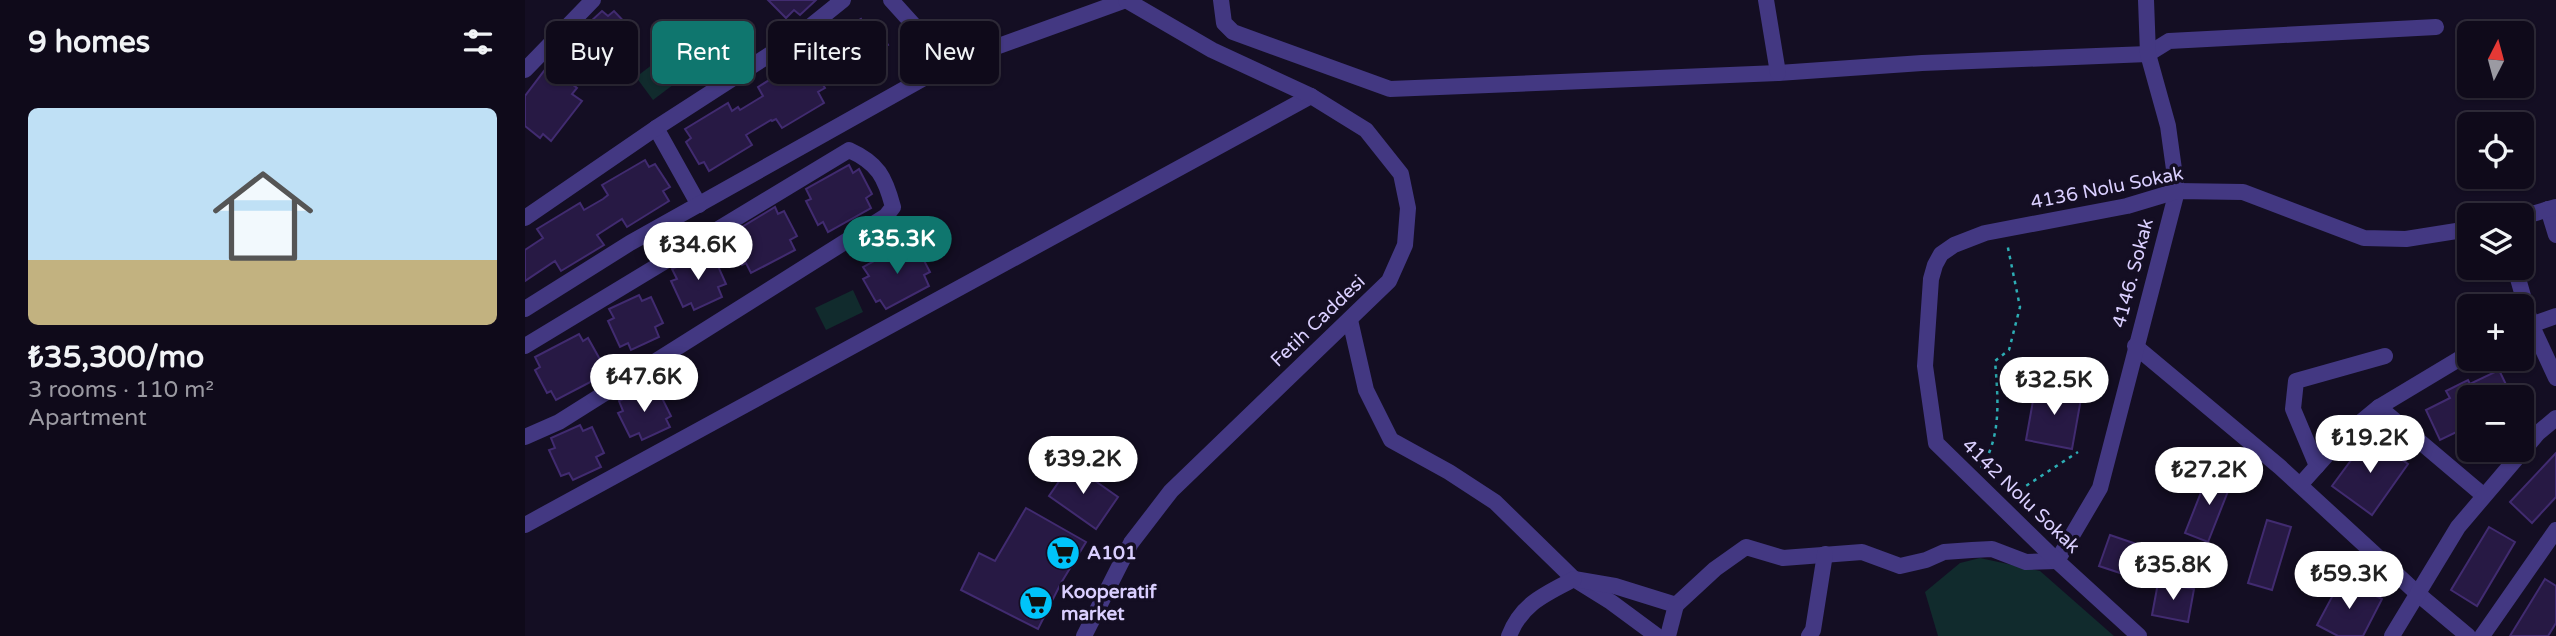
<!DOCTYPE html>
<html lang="en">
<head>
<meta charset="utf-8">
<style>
  body { margin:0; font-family:"Varela Round",sans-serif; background:#1d1827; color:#f1f3f6; height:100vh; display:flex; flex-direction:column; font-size:26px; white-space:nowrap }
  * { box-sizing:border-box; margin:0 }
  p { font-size:23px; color:#9b9aa2 }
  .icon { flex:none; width:38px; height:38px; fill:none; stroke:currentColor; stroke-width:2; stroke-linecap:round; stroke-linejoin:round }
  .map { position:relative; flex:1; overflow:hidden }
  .details { display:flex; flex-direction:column; background:#0f0a1a; width:525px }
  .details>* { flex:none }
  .banner { position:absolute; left:21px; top:21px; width:665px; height:63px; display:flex; gap:14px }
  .needle { width:46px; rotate:6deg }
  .buttons { position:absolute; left:1932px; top:21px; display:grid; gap:14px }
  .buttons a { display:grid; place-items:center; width:77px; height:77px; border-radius:10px; background:#0f0a1a; box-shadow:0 2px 5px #0004,0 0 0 2px #2f2b39; font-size:35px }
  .price { position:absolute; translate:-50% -60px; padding:0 16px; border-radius:24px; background:#fff; color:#222; font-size:23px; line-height:46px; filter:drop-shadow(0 2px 4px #0008) }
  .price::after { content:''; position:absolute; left:50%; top:42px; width:21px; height:16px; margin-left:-10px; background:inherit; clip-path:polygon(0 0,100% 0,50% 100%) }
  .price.active { background:#0f766e; color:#fff }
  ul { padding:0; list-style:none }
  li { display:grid; align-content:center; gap:14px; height:371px; padding:0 28px }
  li+li { border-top:2px solid #2f2b39 }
  li span { display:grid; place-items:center; height:217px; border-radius:10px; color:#555 }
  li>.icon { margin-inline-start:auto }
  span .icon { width:126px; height:126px; fill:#fffc; stroke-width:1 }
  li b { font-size:30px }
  h2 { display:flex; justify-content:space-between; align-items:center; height:84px; padding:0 28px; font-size:30px }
  .pill { padding:0 24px; border-radius:10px; background:#0f0a1a; box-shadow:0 2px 5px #0004,0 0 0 2px #2f2b39; font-size:24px; line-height:63px }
  .pill.active { background:#0f766e; color:#fff }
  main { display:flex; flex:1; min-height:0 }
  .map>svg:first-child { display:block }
  .green { fill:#112b2d }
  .building { fill:#271944; stroke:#412b70; stroke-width:2 }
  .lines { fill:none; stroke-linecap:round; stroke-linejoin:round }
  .path { stroke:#2daeb5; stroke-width:2.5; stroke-dasharray:3.5 5; stroke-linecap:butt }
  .minor { stroke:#433882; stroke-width:16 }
  .labels { text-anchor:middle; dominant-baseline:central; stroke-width:7; stroke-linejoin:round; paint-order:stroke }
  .street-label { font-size:19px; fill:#dacfff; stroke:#140e23 }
  .poi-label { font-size:19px; font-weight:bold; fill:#dacfff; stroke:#140e23; text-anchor:start }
</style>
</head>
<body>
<main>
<section class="details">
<h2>9 homes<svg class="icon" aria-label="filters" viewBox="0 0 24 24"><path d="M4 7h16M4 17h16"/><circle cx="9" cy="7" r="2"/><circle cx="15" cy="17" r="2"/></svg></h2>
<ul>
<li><span style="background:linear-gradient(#bfe0f5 70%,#c2b280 0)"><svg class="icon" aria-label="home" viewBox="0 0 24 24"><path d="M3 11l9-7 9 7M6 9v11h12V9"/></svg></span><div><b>₺35,300/mo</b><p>3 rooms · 110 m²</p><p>Apartment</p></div></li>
</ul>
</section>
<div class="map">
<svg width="2031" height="636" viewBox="0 0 2031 636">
  <rect width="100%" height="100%" fill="#140e23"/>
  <!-- green -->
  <g class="green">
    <path d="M148,49L165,72L128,100L111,77Z"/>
    <path d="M328,290L338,312L301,330L290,308Z"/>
    <path d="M1455,558L1515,571L1589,636H1413L1400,592L1435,563Z"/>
  </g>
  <!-- building -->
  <g class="building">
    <path d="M243,0H291L275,15L269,10L261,18Z"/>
    <path d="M77,11L83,16L89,11L109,32L101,39L108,46L85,67L78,60L72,65L53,44L59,38L54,32Z"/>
    <path d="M336,19L340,26L349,21L363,45L355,50L361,59L334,75L330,67L322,72L308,48L314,44L309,35Z"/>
    <path d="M275,61L280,68L285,65L300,88L293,92L299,103L257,128L251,119L247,121L246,120L221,135L227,145L184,171L179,162L174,164L161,142L166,138L160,129L203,103L207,111L213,107L215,110L238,96L233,87Z"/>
    <path d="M19,71L26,76L30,71L52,88L47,94L57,101L26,141L18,134L15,138L0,126V96Z"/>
    <path d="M120,160L124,167L130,164L145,187L138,191L144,201L102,227L97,219L72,235L79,245L36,271L30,261L0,281V250L18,238L12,229L55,203L59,210L78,199L83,195L77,185Z"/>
    <path d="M324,165L328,173L334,169L347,194L341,198L346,208L303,232L298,222L293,225L281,201L286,199L281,189Z"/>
    <path d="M250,207L253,214L259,211L272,236L265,240L270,250L226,273L221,263L217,265L205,241L210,239L207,233Z"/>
    <path d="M382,243L386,251L392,247L405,272L399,275L404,286L361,309L355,300L351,302L338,279L344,276L338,267Z"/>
    <path d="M177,256L179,262L189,257L201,284L193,287L197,297L169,310L166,303L158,307L146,281L152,279L147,269Z"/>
    <path d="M114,295L117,301L126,297L138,323L130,327L134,337L106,350L103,343L95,347L83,321L89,318L84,309Z"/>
    <path d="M54,334L58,341L63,338L77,363L70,366L75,377L31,400L26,391L22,393L10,370L15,367L10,357Z"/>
    <path d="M1974,370L1987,397H1944V426L1915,440L1901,410L1925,398L1921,391L1943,380L1945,384Z"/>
    <path d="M1511,384L1557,393L1547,449L1501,440Z"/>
    <path d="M124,386L126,393L133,390L146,416L141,419L145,427L117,440L114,433L105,437L93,413L98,411L94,401Z"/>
    <path d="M55,425L58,431L67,427L79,453L71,457L76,467L48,480L44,473L36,476L24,450L30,448L26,438Z"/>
    <path d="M1844,436L1883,464L1847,515L1807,486Z"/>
    <path d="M2031,453V497L2007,523L1985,502Z"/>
    <path d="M546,464L593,497L571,529L524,496Z"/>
    <path d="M1684,472L1707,481L1683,542L1660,533Z"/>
    <path d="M501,508L561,542L536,583L513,629L436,590L454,553L470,561Z"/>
    <path d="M1742,520L1766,527L1747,590L1723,583Z"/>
    <path d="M1964,527L1990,542L1952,606L1926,590Z"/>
    <path d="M1585,535L1620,547L1610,578L1574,566Z"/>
    <path d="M2020,579L2031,586V623L2023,636H1985Z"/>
    <path d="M1816,580L1825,585L1826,583L1857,599L1838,636H1813L1792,625Z"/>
    <path d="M1633,583L1669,589L1663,622L1627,615Z"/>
  </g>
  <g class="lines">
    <!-- path -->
    <g class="path">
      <path d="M1456,468C1477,436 1473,398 1470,361L1484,350L1495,307L1482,243"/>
      <path d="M1487,495L1553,452"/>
    </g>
    <!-- minor -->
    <g class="minor">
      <path d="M366,0L424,64"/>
      <path d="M696,0L699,23L708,32L865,89L1253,73L1397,63L1623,54L1644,41L1911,27"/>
      <path d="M1241,0L1253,73"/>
      <path d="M0,70L68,0"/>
      <path d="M131,128L174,205"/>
      <path d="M2023,209L2031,235"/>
      <path d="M1997,217L2031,207"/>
      <path d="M0,218L131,128L272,37L318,0"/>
      <path d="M1990,268L2006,324L2031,378"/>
      <path d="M0,309L105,243L424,64L601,0"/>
      <path d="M825,320L841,390L866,440L924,472L970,502L1049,579L1086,602L1132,636"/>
      <path d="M1997,328L2031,316"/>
      <path d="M0,346L324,150C353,163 360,177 368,207L361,216L34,422L0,437"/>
      <path d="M1610,346L1755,467L1893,594L1943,636"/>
      <path d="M1854,407L1958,495"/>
      <path d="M1792,466L1768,409L1771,381L1860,356"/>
      <path d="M1775,485L1819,436L1854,407L1944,353"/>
      <path d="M0,525L786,96"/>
      <path d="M1049,579L1090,586L1151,605L1190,569L1221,547L1258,558L1337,552L1375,566L1401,560L1419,552L1447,550L1467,549L1501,562L1532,561L1575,488L1652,191L1643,126L1623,54L1621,0"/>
      <path d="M559,636L606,543L646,491L864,281L880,245L883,208L876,174L841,130L786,96L687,50L601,0"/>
      <path d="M984,636C996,604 1020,594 1049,579"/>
      <path d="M1143,636L1151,605"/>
      <path d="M1284,636L1288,630L1300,554"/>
      <path d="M1614,636L1532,561L1411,443L1400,366L1406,279L1410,265L1416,254L1429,245L1460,233L1602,206L1652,191L1718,192L1839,238L1881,239L1944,229"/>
      <path d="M1867,636L1933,527L2013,433L2031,418"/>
      <path d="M1957,636L2031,530"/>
    </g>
  </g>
  <!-- icons -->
  <defs>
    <g id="supermarket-disc" transform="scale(1.75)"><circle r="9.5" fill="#00c4fa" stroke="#140e23"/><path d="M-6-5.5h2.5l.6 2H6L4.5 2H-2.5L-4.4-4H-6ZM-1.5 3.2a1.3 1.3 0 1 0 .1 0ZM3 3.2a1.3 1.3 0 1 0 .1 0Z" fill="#111"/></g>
  </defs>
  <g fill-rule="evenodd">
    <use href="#supermarket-disc" x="538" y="553"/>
    <use href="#supermarket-disc" x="511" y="603"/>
  </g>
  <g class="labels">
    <!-- street labels -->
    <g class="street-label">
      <text transform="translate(1582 188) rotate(-11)">4136 Nolu Sokak</text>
      <text transform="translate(1608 273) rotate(-75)">4146. Sokak</text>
      <text transform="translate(793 321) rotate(-44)">Fetih Caddesi</text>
      <text transform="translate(1496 496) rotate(44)">4142 Nolu Sokak</text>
    </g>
    <!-- poi labels -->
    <g class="poi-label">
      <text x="562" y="553">A101</text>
      <text x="536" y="592">Kooperatif<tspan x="536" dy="22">market</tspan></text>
    </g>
  </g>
</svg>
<div class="buttons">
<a><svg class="needle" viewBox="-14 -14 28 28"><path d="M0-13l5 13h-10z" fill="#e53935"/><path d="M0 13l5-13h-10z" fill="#9b9aa2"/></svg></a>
<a><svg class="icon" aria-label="locate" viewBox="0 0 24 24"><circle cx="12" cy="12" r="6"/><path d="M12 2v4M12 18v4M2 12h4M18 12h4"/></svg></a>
<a><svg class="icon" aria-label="layers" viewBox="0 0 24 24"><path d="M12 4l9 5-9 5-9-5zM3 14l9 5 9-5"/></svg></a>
<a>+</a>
<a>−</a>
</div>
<b class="price active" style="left:372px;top:276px">₺35.3K</b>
<b class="price" style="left:173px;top:282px">₺34.6K</b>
<b class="price" style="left:119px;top:414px">₺47.6K</b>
<b class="price" style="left:1529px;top:417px">₺32.5K</b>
<b class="price" style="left:1845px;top:475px">₺19.2K</b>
<b class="price" style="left:558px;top:496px">₺39.2K</b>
<b class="price" style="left:1684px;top:507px">₺27.2K</b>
<b class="price" style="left:1648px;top:602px">₺35.8K</b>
<b class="price" style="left:1824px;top:611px">₺59.3K</b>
<div class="banner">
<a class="pill">Buy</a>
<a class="pill active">Rent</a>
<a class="pill">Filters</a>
<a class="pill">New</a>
</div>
</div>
</main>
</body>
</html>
